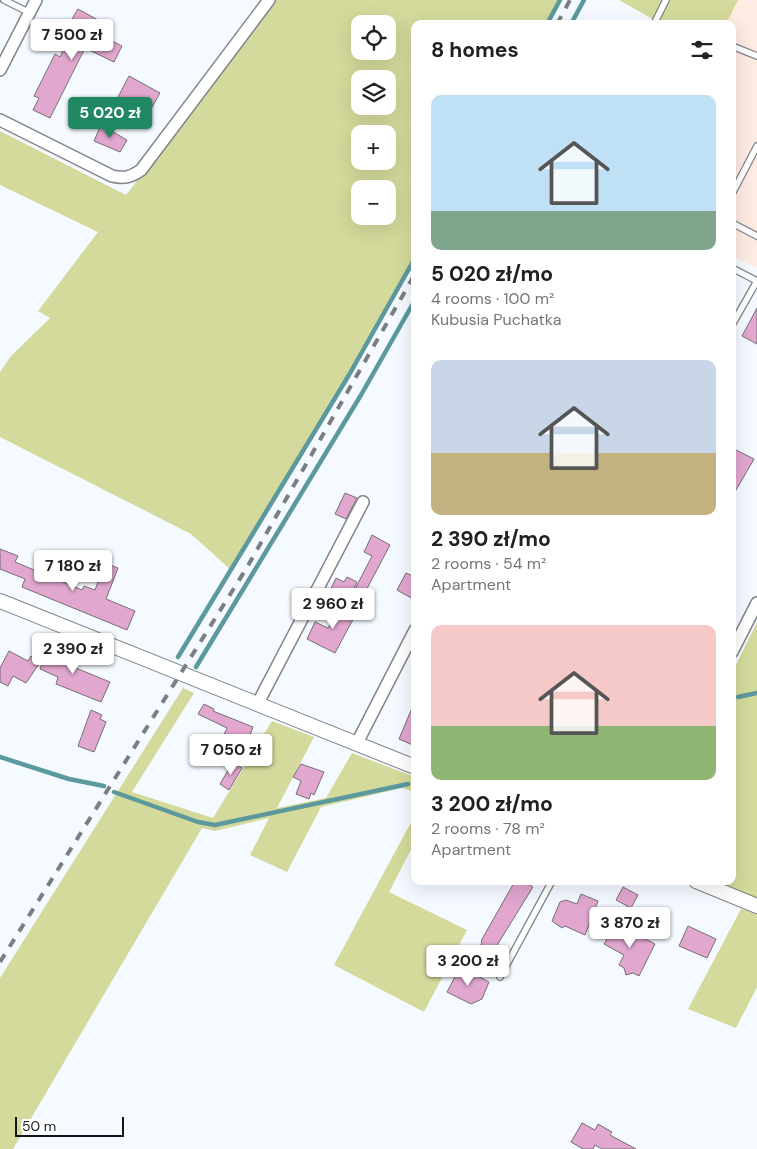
<!DOCTYPE html>
<html lang="en">
<head>
<meta charset="utf-8">
<style>
  body { margin:0; font-family:"DM Sans",sans-serif; background:#f6f6f6; color:#202124; height:100vh; display:flex; flex-direction:column; font-size:19px; white-space:nowrap }
  * { box-sizing:border-box; margin:0 }
  p { font-size:16px; color:#757577 }
  .icon { flex:none; width:28px; height:28px; fill:none; stroke:currentColor; stroke-width:2; stroke-linecap:round; stroke-linejoin:round }
  .map { position:relative; flex:1; overflow:hidden }
  .details { position:absolute; left:411px; top:20px; width:325px; height:865px; display:flex; flex-direction:column; background:#fff; border-radius:10px; box-shadow:0 5px 20px #0002 }
  .details>* { flex:none }
  .buttons { position:absolute; left:351px; top:15px; display:grid; gap:10px }
  .buttons a { display:grid; place-items:center; width:45px; height:45px; border-radius:10px; background:#fff; box-shadow:0 5px 20px #0002; font-size:25px }
  .scale { position:absolute; left:15px; bottom:12px; width:109px; box-sizing:border-box; padding-left:5px; border:2px solid #131516; border-top:0; font-size:14px; line-height:18px; white-space:nowrap; color:#131516; -webkit-text-stroke:4px #fff; paint-order:stroke }
  .price { position:absolute; translate:-50% -42px; padding:0 11px; border-radius:5px; background:#fff; color:#222; font-size:16px; line-height:32px; filter:drop-shadow(0 1px 2px #0008) }
  .price::after { content:''; position:absolute; left:50%; top:30px; width:15px; height:11px; margin-left:-8px; background:inherit; clip-path:polygon(0 0,100% 0,50% 100%) }
  .price.current { background:#1f8762; color:#fff }
  ul { padding:0; list-style:none }
  li { display:grid; align-content:center; gap:10px; height:265px; padding:0 20px }
  li span { display:grid; place-items:center; height:155px; border-radius:10px; color:#555 }
  li>.icon { margin-inline-start:auto }
  span .icon { width:90px; height:90px; fill:#fffc; stroke-width:1 }
  li b { font-size:21px }
  h2 { display:flex; justify-content:space-between; align-items:center; height:60px; padding:0 20px; font-size:21px }
  .map>svg:first-child { display:block }
  .industrial { fill:#feebe2 }
  .green { fill:#d4da9b; fill-rule:evenodd }
  .lines { fill:none; stroke-linecap:round; stroke-linejoin:round }
  .stream { stroke:#5b999e; stroke-width:4.5 }
  .building { fill:#e1a7cf; stroke:#756f73 }
  .service-casing { stroke:#81858a; stroke-width:8 }
  .minor-casing { stroke:#81858a; stroke-width:14 }
  .tertiary-casing { stroke:#81858a; stroke-width:16 }
  .service { stroke:#fff; stroke-width:5.5 }
  .minor { stroke:#fff; stroke-width:11 }
  .tertiary { stroke:#fff; stroke-width:14 }
  .rail { stroke:#7a7e81; stroke-width:4; stroke-dasharray:9 9; stroke-linecap:butt }
</style>
</head>
<body>
<div class="map">
<svg width="757" height="1149" viewBox="0 0 757 1149">
  <rect width="100%" height="100%" fill="#f4faff"/>
  <!-- industrial -->
  <path class="industrial" d="M738,0H757V268L733,256L732,24H726Z"/>
  <!-- green -->
  <g class="green">
    <path d="M276,0H560L547,24H415V258L349,375L231,570L191,534L0,437V372L11,356L50,318L38,311L98,232L0,185V131L126,195ZM360,24H388V51H360ZM360,79H388V106H360ZM360,134H388V161H360ZM360,189H388V216H360Z"/>
    <path d="M619,0H738L726,24H657L658,22Z"/>
    <path d="M757,622V899L715,881H732L733,671Z"/>
    <path d="M183,688L194,693L132,792L213,818L272,721L314,737L277,808L326,798L352,753L415,777V792L402,788L321,807L287,872L250,855L269,818L215,831L202,828L13,1149H0V978Z"/>
    <path d="M415,815V842L389,892L467,930L424,1012L334,965Z"/>
    <path d="M741,909L757,914V987L736,1028L688,1009Z"/>
  </g>
  <g class="lines">
    <!-- stream -->
    <g class="stream">
      <path d="M547,24L560,0"/>
      <path d="M571,24L584,0"/>
      <path d="M178,657L349,375L415,258"/>
      <path d="M196,667L361,395L415,300"/>
      <path d="M738,697L757,693"/>
      <path d="M0,757L69,779L104,786"/>
      <path d="M114,792L198,822L215,825L408,784"/>
    </g>
  </g>
  <!-- building -->
  <g class="building">
    <path d="M78,9L98,20L92,31L122,46L114,62L85,48L50,118L33,110L39,98L34,96L55,54L60,57L72,32L66,29Z"/>
    <path d="M129,76L160,93L147,116L117,99Z"/>
    <path d="M101,125L127,140L120,152L94,141Z"/>
    <path d="M757,308V344L742,336Z"/>
    <path d="M732,448L754,459L732,497Z"/>
    <path d="M345,493L357,498L346,519L335,514Z"/>
    <path d="M372,535L390,545L362,598L353,593L372,556L364,552Z"/>
    <path d="M0,549L18,556L15,562L82,590L84,586L95,590L105,563L118,568L106,599L135,611L127,630L22,587L25,579L0,569Z"/>
    <path d="M406,573L415,577V600L397,590Z"/>
    <path d="M347,577L357,582L346,604L328,595L336,578L344,582Z"/>
    <path d="M345,604L358,610L335,653L307,639L315,622L328,628L331,623L335,625Z"/>
    <path d="M50,645L71,653L66,664L110,682L101,702L56,684L58,677L40,669Z"/>
    <path d="M9,651L28,661L31,656L41,661L26,683L13,676L8,686L0,682V668Z"/>
    <path d="M415,701V746L399,739Z"/>
    <path d="M204,704L214,709L213,711L253,727L245,748L222,739L227,728L198,714Z"/>
    <path d="M91,710L102,715L100,719L106,722L94,752L78,746Z"/>
    <path d="M233,762L242,768L229,790L220,784Z"/>
    <path d="M301,764L324,772L314,795L311,793L309,799L296,794L301,781L293,777Z"/>
    <path d="M515,881H522L533,887L491,955L479,949L482,942L481,941Z"/>
    <path d="M623,887L638,895L631,908L616,900Z"/>
    <path d="M581,894L598,901L585,935L565,926L562,928L552,921L560,902L566,900L577,904Z"/>
    <path d="M616,924L655,944L639,976L633,973L626,975L624,968L619,965L624,955L604,944Z"/>
    <path d="M688,926L716,939L707,958L679,946Z"/>
    <path d="M460,967L489,982L482,999L471,1004L447,992Z"/>
    <path d="M582,1123L595,1130L598,1124L612,1132L610,1135L636,1149H602L595,1145L593,1149H583L571,1142Z"/>
  </g>
  <g class="lines">
    <!-- service casing -->
    <g class="service-casing">
      <g id="service">
        <path d="M4,0L30,13"/>
        <path d="M654,24L666,0"/>
        <path d="M732,46L757,56"/>
        <path d="M732,194L757,146"/>
        <path d="M732,223L757,236"/>
        <path d="M732,268L757,281"/>
        <path d="M732,325L757,281"/>
        <path d="M500,977L552,881"/>
      </g>
    </g>
    <!-- minor casing -->
    <g class="minor-casing">
      <g id="minor">
        <path d="M0,70L36,0"/>
        <path d="M0,120L112,176C124,179 131,177 141,170L269,0"/>
        <path d="M732,652L757,603"/>
        <path d="M258,703L363,502"/>
        <path d="M357,743L415,630"/>
      </g>
    </g>
    <!-- tertiary casing -->
    <g class="tertiary-casing">
      <g id="tertiary">
        <path d="M0,601L415,767"/>
        <path d="M696,881L757,906"/>
      </g>
    </g>
    <!-- service -->
    <use href="#service" class="service"/>
    <!-- minor -->
    <use href="#minor" class="minor"/>
    <!-- tertiary -->
    <use href="#tertiary" class="tertiary"/>
    <!-- rail -->
    <g class="rail">
      <path d="M557,24L570,0"/>
      <path d="M0,962L246,569L415,274"/>
    </g>
  </g>
</svg>
<div class="buttons">
<a><svg class="icon" aria-label="locate" viewBox="0 0 24 24"><circle cx="12" cy="12" r="6"/><path d="M12 2v4M12 18v4M2 12h4M18 12h4"/></svg></a>
<a><svg class="icon" aria-label="layers" viewBox="0 0 24 24"><path d="M12 4l9 5-9 5-9-5zM3 14l9 5 9-5"/></svg></a>
<a>+</a>
<a>−</a>
</div>
<div class="scale">50 m</div>
<b class="price" style="left:72px;top:61px">7 500 zł</b>
<b class="price current" style="left:110px;top:139px">5 020 zł</b>
<b class="price" style="left:73px;top:592px">7 180 zł</b>
<b class="price" style="left:333px;top:630px">2 960 zł</b>
<b class="price" style="left:73px;top:675px">2 390 zł</b>
<b class="price" style="left:231px;top:776px">7 050 zł</b>
<b class="price" style="left:630px;top:949px">3 870 zł</b>
<b class="price" style="left:468px;top:987px">3 200 zł</b>
<section class="details">
<h2>8 homes<svg class="icon" aria-label="filters" viewBox="0 0 24 24"><path d="M4 7h16M4 17h16"/><circle cx="9" cy="7" r="2"/><circle cx="15" cy="17" r="2"/></svg></h2>
<ul>
<li><span style="background:linear-gradient(#bfe0f5 75%,#7fa58c 0)"><svg class="icon" aria-label="home" viewBox="0 0 24 24"><path d="M3 11l9-7 9 7M6 9v11h12V9"/></svg></span><div><b>5 020 zł/mo</b><p>4 rooms · 100 m²</p><p>Kubusia Puchatka</p></div></li>
<li><span style="background:linear-gradient(#c9d6e8 60%,#c2b280 0)"><svg class="icon" aria-label="home" viewBox="0 0 24 24"><path d="M3 11l9-7 9 7M6 9v11h12V9"/></svg></span><div><b>2 390 zł/mo</b><p>2 rooms · 54 m²</p><p>Apartment</p></div></li>
<li><span style="background:linear-gradient(#f6c9c9 65%,#8fb573 0)"><svg class="icon" aria-label="home" viewBox="0 0 24 24"><path d="M3 11l9-7 9 7M6 9v11h12V9"/></svg></span><div><b>3 200 zł/mo</b><p>2 rooms · 78 m²</p><p>Apartment</p></div></li>
</ul>
</section>
</div>
</body>
</html>
